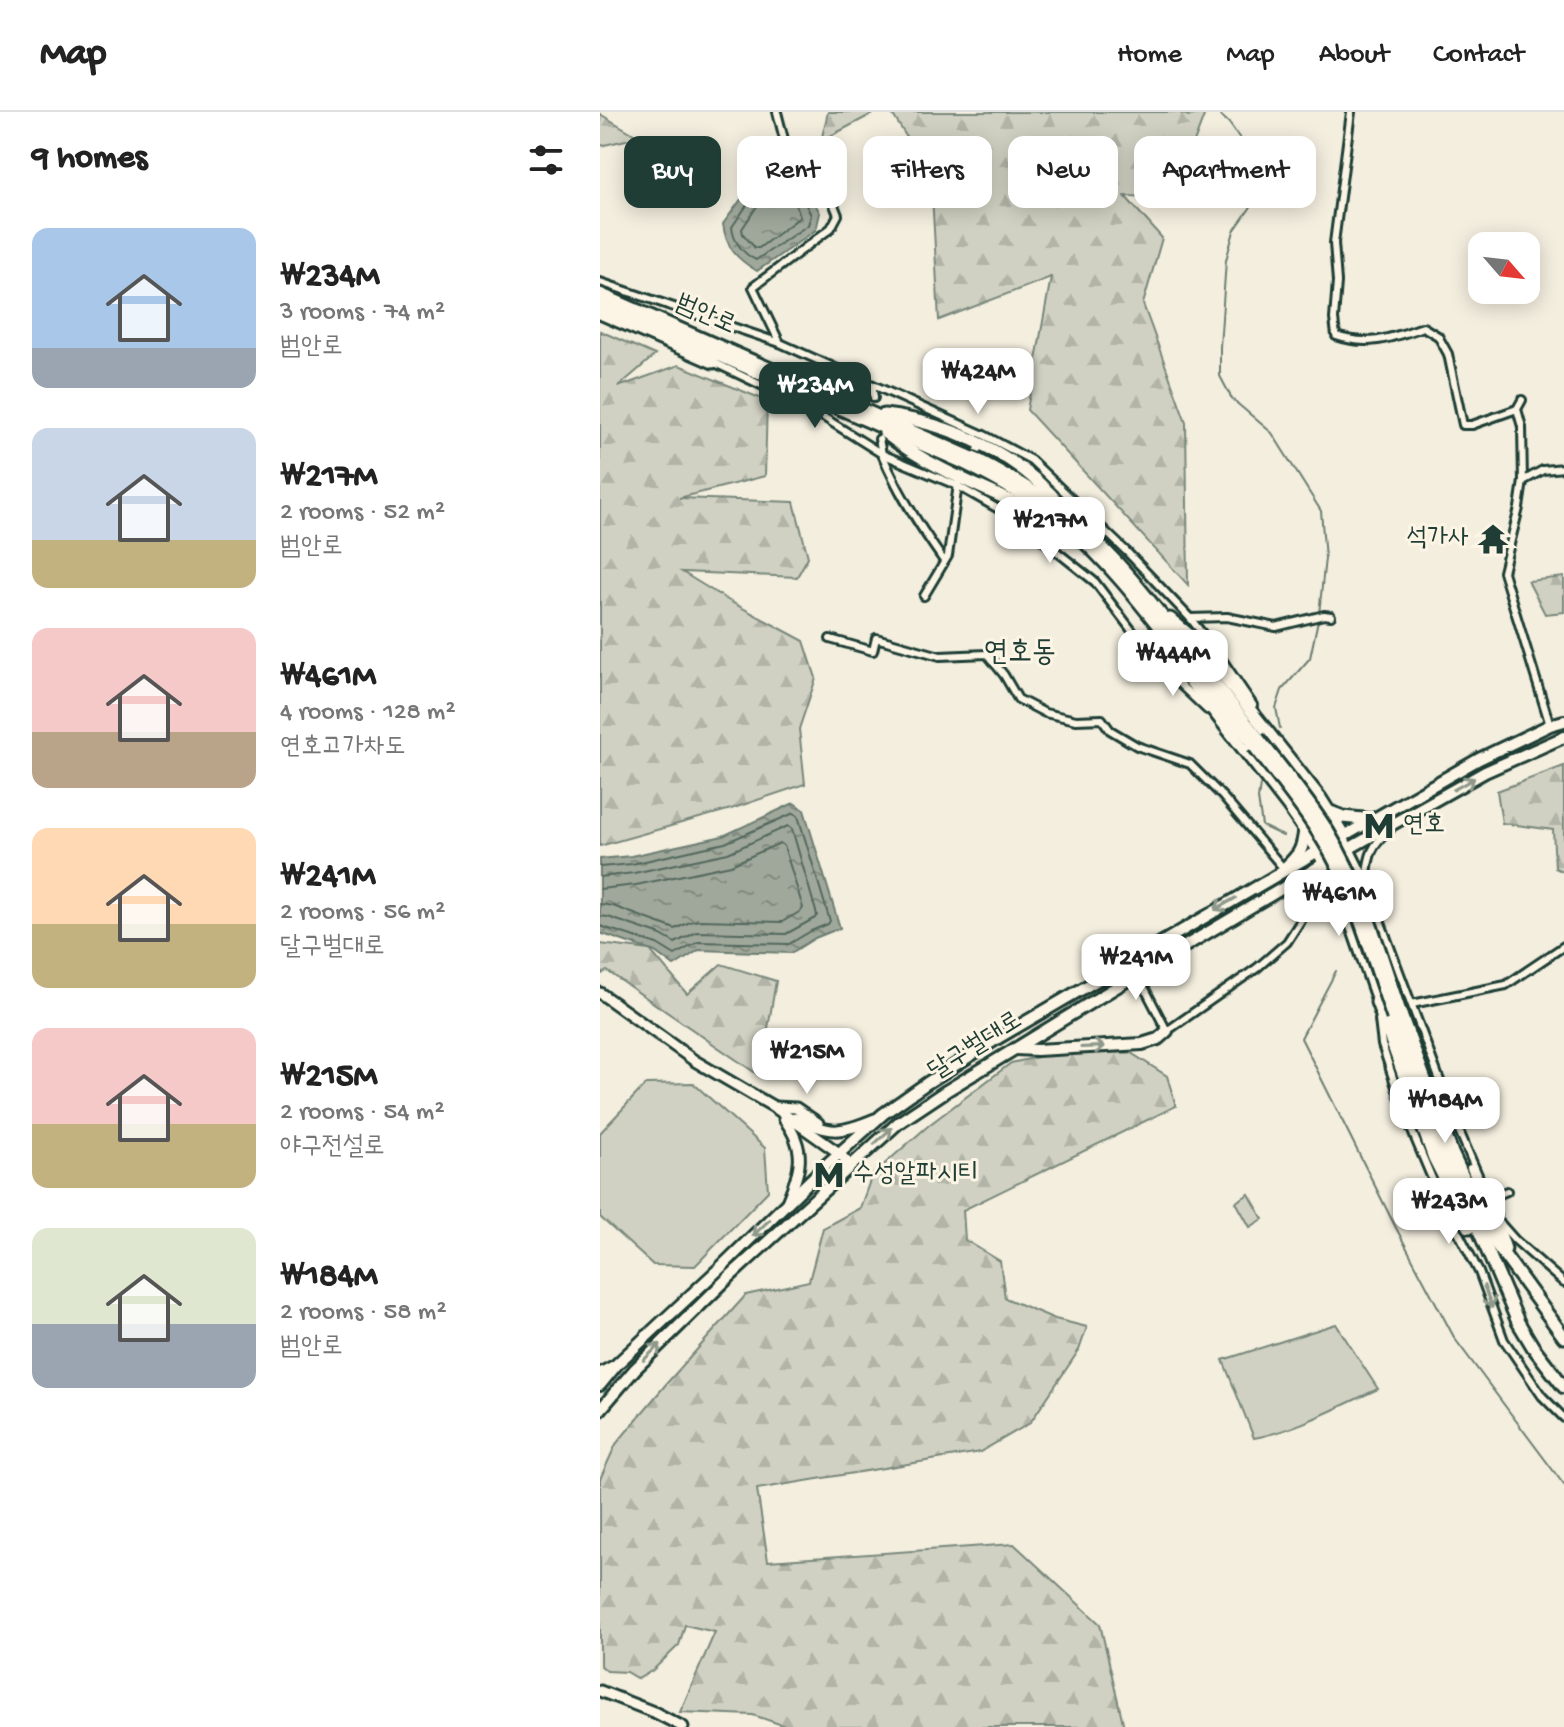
<!DOCTYPE html>
<html lang="en">
<head>
<meta charset="utf-8">
<style>
  body { margin:0; font-family:"Gochi Hand","Poor Story",sans-serif; background:#f2f2f2; color:#222; height:100vh; display:flex; flex-direction:column; font-size:30px; white-space:nowrap }
  * { box-sizing:border-box; margin:0 }
  p { font-size:26px; color:#767676 }
  .icon { flex:none; width:44px; height:44px; fill:none; stroke:currentColor; stroke-width:2; stroke-linecap:round; stroke-linejoin:round }
  .map { position:relative; flex:1; overflow:hidden }
  .drawer { display:flex; flex-direction:column; background:#fff; width:600px }
  .drawer>* { flex:none }
  .hud { position:absolute; left:24px; top:24px; width:760px; height:72px; display:flex; gap:16px }
  .needle { width:52px; rotate:118deg }
  .buttons { position:absolute; left:868px; top:120px; display:grid; gap:16px }
  .buttons a { display:grid; place-items:center; width:72px; height:72px; border-radius:16px; background:#fff; box-shadow:0 4px 20px #0003; font-size:40px }
  .price { position:absolute; translate:-50% -68px; padding:0 18px; border-radius:16px; background:#fff; color:#222; font-size:26px; line-height:52px; filter:drop-shadow(0 2px 4px #0008) }
  .price::after { content:''; position:absolute; left:50%; top:48px; width:24px; height:18px; margin-left:-12px; background:inherit; clip-path:polygon(0 0,100% 0,50% 100%) }
  .price.current { background:#1f3d34; color:#fff }
  ul { padding:0; list-style:none }
  li { display:flex; align-items:center; gap:24px; height:200px; padding:0 32px }
  li span { display:grid; place-items:center; flex:none; width:224px; height:160px; border-radius:16px; color:#555 }
  li>.icon { margin-inline-start:auto }
  span .icon { width:96px; height:96px; fill:#fffc; stroke-width:1 }
  li b { font-size:34px }
  h2 { display:flex; justify-content:space-between; align-items:center; height:96px; padding:0 32px; font-size:34px }
  .pill { padding:0 28px; border-radius:16px; background:#fff; box-shadow:0 4px 20px #0003; font-size:28px; line-height:72px }
  .pill.current { background:#1f3d34; color:#fff }
  header { display:flex; align-items:center; gap:48px; box-sizing:border-box; height:112px; padding:0 40px; background:#fff; border-bottom:2px solid #e0e0e0 }
  header strong { font-size:38px }
  nav { display:flex; gap:44px; margin-inline-start:auto; font-size:28px }
  main { display:flex; flex:1; min-height:0 }
  .map>svg:first-child { display:block }
  .forest { fill:url(#forest-firs); stroke:#78877b; stroke-width:2 }
  .garden { fill:#d0d1c2; stroke:#78877b; stroke-width:2 }
  .water { fill:url(#water-ripples); stroke:#6c7d72; stroke-width:2 }
  .lines { fill:none; stroke-linecap:round; stroke-linejoin:round }
  .shore { stroke:#53685d; stroke-width:2 }
  .stream { stroke:#6c7d72; stroke-width:2 }
  .street-tunnel { stroke:#c9cbbc; stroke-width:6; stroke-dasharray:6 3; stroke-linecap:butt }
  .street-casing { stroke:#1f3d34; stroke-width:12 }
  .secondary-casing { stroke:#1f3d34; stroke-width:15 }
  .primary-casing { stroke:#1f3d34; stroke-width:16 }
  .highway-casing { stroke:#1f3d34; stroke-width:17 }
  .street { stroke:#fcf5e5; stroke-width:6 }
  .secondary { stroke:#fcf5e5; stroke-width:9 }
  .primary { stroke:#fcf5e5; stroke-width:10 }
  .highway { stroke:#fcf5e5; stroke-width:11 }
  .highway-bridge-casing { stroke:#1f3d34; stroke-width:17; stroke-linecap:butt }
  .highway-bridge { stroke:#fcf5e5; stroke-width:11 }
  .oneway { stroke:#8e998c }
  .labels { text-anchor:middle; dominant-baseline:central; stroke-width:6; stroke-linejoin:round; paint-order:stroke }
  .street-label { font-size:26px; fill:#1f3d34; stroke:#fcf5e5 }
  .poi-label { font-size:26px; fill:#1f3d34; stroke:#fcf5e5; text-anchor:start }
  .quarter-label { font-size:30px; fill:#1f3d34; stroke:#fcf5e5 }
</style>
</head>
<body>
<header>
<strong>Map</strong>
<nav><a>Home</a><a>Map</a><a>About</a><a>Contact</a></nav>
</header>
<main>
<section class="drawer">
<h2>9 homes<svg class="icon" aria-label="filters" viewBox="0 0 24 24"><path d="M4 7h16M4 17h16"/><circle cx="9" cy="7" r="2"/><circle cx="15" cy="17" r="2"/></svg></h2>
<ul>
<li><span style="background:linear-gradient(#a9c7e8 75%,#9aa5b1 0)"><svg class="icon" aria-label="home" viewBox="0 0 24 24"><path d="M3 11l9-7 9 7M6 9v11h12V9"/></svg></span><div><b>₩234M</b><p>3 rooms · 74 m²</p><p>범안로</p></div></li>
<li><span style="background:linear-gradient(#c9d6e8 70%,#c2b280 0)"><svg class="icon" aria-label="home" viewBox="0 0 24 24"><path d="M3 11l9-7 9 7M6 9v11h12V9"/></svg></span><div><b>₩217M</b><p>2 rooms · 52 m²</p><p>범안로</p></div></li>
<li><span style="background:linear-gradient(#f6c9c9 65%,#b9a48a 0)"><svg class="icon" aria-label="home" viewBox="0 0 24 24"><path d="M3 11l9-7 9 7M6 9v11h12V9"/></svg></span><div><b>₩461M</b><p>4 rooms · 128 m²</p><p>연호고가차도</p></div></li>
<li><span style="background:linear-gradient(#ffd9b3 60%,#c2b280 0)"><svg class="icon" aria-label="home" viewBox="0 0 24 24"><path d="M3 11l9-7 9 7M6 9v11h12V9"/></svg></span><div><b>₩241M</b><p>2 rooms · 56 m²</p><p>달구벌대로</p></div></li>
<li><span style="background:linear-gradient(#f6c9c9 60%,#c2b280 0)"><svg class="icon" aria-label="home" viewBox="0 0 24 24"><path d="M3 11l9-7 9 7M6 9v11h12V9"/></svg></span><div><b>₩215M</b><p>2 rooms · 54 m²</p><p>야구전설로</p></div></li>
<li><span style="background:linear-gradient(#dfe7d0 60%,#9aa5b1 0)"><svg class="icon" aria-label="home" viewBox="0 0 24 24"><path d="M3 11l9-7 9 7M6 9v11h12V9"/></svg></span><div><b>₩184M</b><p>2 rooms · 58 m²</p><p>범안로</p></div></li>
</ul>
</section>
<div class="map">
<svg width="964" height="1615" viewBox="0 0 964 1615">
  <defs>
    <pattern id="forest-firs" width="22" height="20" patternUnits="userSpaceOnUse" patternTransform="scale(2)"><rect width="22" height="20" fill="#d0d1c2"/><path d="M5 1l3.5 6h-7zM16 11l3.5 6h-7z" fill="#b2b4a7"/></pattern>
    <pattern id="water-ripples" width="26" height="14" patternUnits="userSpaceOnUse" patternTransform="scale(2)"><rect width="26" height="14" fill="#a0a89b"/><path d="M2 4q2-2 4 0t4 0M15 11q2-2 4 0t4 0" fill="none" stroke="#828a7f"/></pattern>
  </defs>
  <rect width="100%" height="100%" fill="#f3eede"/>
  <filter id="ink" filterUnits="userSpaceOnUse"><feTurbulence type="fractalNoise" baseFrequency=".0125" numOctaves="2"/><feDisplacementMap in="SourceGraphic" scale="16" xChannelSelector="R" yChannelSelector="G"/><feConvolveMatrix kernelMatrix="1 2 1 2 8 2 1 2 1" color-interpolation-filters="sRGB"/></filter>
  <g filter="url(#ink)">
    <!-- forest -->
    <g class="forest">
      <path d="M228,0H276L221,29Z"/>
      <path d="M291,0H577L589,4L605,1L584,57L558,85L525,84L562,126L543,192L586,310L588,473L427,298L451,165L339,208L331,64Z"/>
      <path d="M0,2L39,25L0,34Z"/>
      <path d="M0,219L55,243L18,275L79,253L167,289L165,364L79,386L194,390L208,445L197,465L82,460L131,490L204,529L216,566L199,617L205,672L131,697L0,734Z"/>
      <path d="M964,465V500L945,502L928,469Z"/>
      <path d="M964,654V760L955,756L953,718L902,711L897,679Z"/>
      <path d="M0,832L50,838L87,882L121,852L176,869L160,964L7,859L0,863Z"/>
      <path d="M470,938L531,941L567,964L576,994L363,1098L365,1128L400,1149L405,1186L455,1207L487,1215L479,1238L430,1311L380,1340L157,1377L168,1449L414,1432L500,1512L524,1615H188L153,1603L80,1600L115,1520L85,1513L79,1533L53,1558L38,1567L26,1560L7,1559L0,1553V1367L16,1332L67,1271L146,1183L209,1169L223,1116L260,1096L272,1063L329,1013L411,951Z"/>
    </g>
    <!-- garden -->
    <g class="garden">
      <path d="M93,971L165,1036L168,1079L95,1154L53,1153L0,1105V1021L46,972Z"/>
      <path d="M649,1082L663,1107L650,1115L636,1090Z"/>
      <path d="M736,1212L778,1277C740,1294 694,1319 654,1326L623,1248Z"/>
    </g>
    <!-- water -->
    <g class="water">
      <path d="M173,39L203,70L220,101L216,118L157,159C137,147 126,136 123,112L150,75L164,42Z"/>
      <path d="M194,691L204,698L240,816L215,826L191,841L99,838L74,854L55,840L0,821V747L31,744L123,724Z"/>
    </g>
    <g class="lines">
      <!-- shore -->
      <g class="shore">
        <path d="M171,51L174,52L197,75L211,103L208,113L156,148C143,142 133,129 132,115L156,80L168,53Z"/>
        <path d="M174,68C187,76 197,91 200,105L159,136H155L143,122L142,117Z"/>
        <path d="M0,755L32,752L125,731L194,701L198,704L230,809L228,812L211,819L189,832L98,830L75,843L57,832L0,814"/>
        <path d="M0,765L34,761L128,741L188,714L192,717L217,803L215,806L186,822L97,820L75,831L61,823L8,805L0,804"/>
        <path d="M0,777L36,773L131,753L180,731L184,734L203,796L201,799L182,810L99,808L90,810L75,817L13,794L0,792"/>
      </g>
      <!-- stream -->
      <g class="stream">
        <path d="M617,0L629,11L643,31L669,46L676,59L634,119L626,148L620,235V264L632,287L672,321L721,399L725,446L719,502"/>
        <path d="M680,616L676,596L682,578L710,546L718,508"/>
        <path d="M660,673L658,687L662,714L683,724"/>
        <path d="M736,859L701,926L795,1114L855,1227L964,1373"/>
      </g>
      <!-- street-tunnel -->
      <path class="street-tunnel" d="M274,286L279,327"/>
      <!-- street casing -->
      <g class="street-casing">
        <g id="street">
          <path d="M177,0L186,35L232,88L238,103L231,116L153,175L180,231"/>
          <path d="M751,0L734,131L737,170L734,207L736,224C769,235 791,226 823,215L838,224L848,242L863,313H872L917,297"/>
          <path d="M0,170L180,231L384,323L431,348L526,439L590,506L627,505L676,515L724,503L731,504"/>
          <path d="M115,251L209,296L282,342L279,327"/>
          <path d="M272,273L274,286"/>
          <path d="M922,288L917,297L922,315L923,369L919,396L903,460L950,613"/>
          <path d="M282,342L358,374L416,407L495,470L555,549L607,598"/>
          <path d="M282,342C298,381 320,415 344,449"/>
          <path d="M923,369L943,358L964,356"/>
          <path d="M324,484L348,444L359,365L383,331"/>
          <path d="M590,506L617,540L653,593"/>
          <path d="M230,527L273,539L276,526L340,544L387,542L404,563L418,587L445,601L476,608L502,607L510,618L537,634L590,652L623,685L684,757"/>
          <path d="M744,724L762,760L857,1014L888,1086"/>
          <path d="M724,751L741,789L777,893"/>
          <path d="M767,766C768,744 772,732 790,718"/>
          <path d="M530,848L567,919L657,856L687,830L705,802L717,776"/>
          <path d="M812,892L906,873L964,834"/>
          <path d="M779,908L782,933L806,1005L838,1081L879,1160L904,1228L942,1284L964,1306"/>
          <path d="M870,1056L881,1083L888,1087"/>
          <path d="M888,1087L907,1079"/>
          <path d="M900,1111L915,1128L964,1171"/>
        </g>
      </g>
      <!-- secondary casing -->
      <g class="secondary-casing">
        <g id="secondary">
          <path d="M0,881L95,949L174,995L239,1041L251,1054"/>
          <path d="M174,995L196,996L218,1011"/>
          <path d="M195,1006C232,1021 237,1023 275,1007"/>
          <path d="M184,1007C207,1038 201,1057 187,1090"/>
          <path d="M0,1261L15,1253"/>
          <path d="M0,1579L56,1601L83,1615"/>
        </g>
      </g>
      <!-- primary casing -->
      <g class="primary-casing">
        <g id="primary">
          <path d="M739,727L879,647L950,613L964,609"/>
          <path d="M697,767L740,785"/>
          <path d="M415,937L437,938L542,932L558,927L567,919"/>
          <path d="M0,1273L18,1251L120,1156L225,1054L283,1002L327,971L398,926L725,735"/>
          <path d="M0,1298L35,1257L127,1167L298,1011L346,979L513,877L750,736L885,660L964,625"/>
        </g>
      </g>
      <!-- highway casing -->
      <g class="highway-casing">
        <g id="highway">
          <path d="M0,182L368,344"/>
          <path d="M0,191L364,351"/>
          <path d="M0,201L113,250"/>
          <path d="M284,303C351,311 420,343 463,396"/>
          <path d="M285,321C332,358 390,378 443,404"/>
          <path d="M380,349C414,367 448,387 477,412C516,445 548,486 579,526C605,559 632,593 658,626"/>
          <path d="M376,357C409,374 441,393 469,416C509,450 542,493 575,535C600,567 625,598 652,630"/>
          <path d="M570,507L593,526L720,686L744,724"/>
          <path d="M562,528L571,544L688,694L717,736L724,751"/>
          <path d="M730,700L743,705L773,708"/>
          <path d="M684,757C699,743 703,739 705,717"/>
          <path d="M777,890L834,1046L869,1115"/>
          <path d="M801,903L852,1041L891,1125L964,1225"/>
          <path d="M793,906L844,1045L880,1121L918,1210L933,1235L964,1275"/>
          <path d="M888,1087L905,1137"/>
        </g>
      </g>
      <!-- street -->
      <use href="#street" class="street"/>
      <!-- secondary -->
      <use href="#secondary" class="secondary"/>
      <!-- primary -->
      <use href="#primary" class="primary"/>
      <!-- highway -->
      <use href="#highway" class="highway"/>
      <!-- highway-bridge casing -->
      <g class="highway-bridge-casing">
        <g id="highway-bridge">
          <path d="M368,344L380,349"/>
          <path d="M364,351L376,357"/>
          <path d="M658,626C682,657 708,687 728,720C762,776 780,841 801,903"/>
          <path d="M654,634C684,673 716,711 738,755C761,803 776,856 793,906"/>
        </g>
      </g>
      <!-- highway-bridge -->
      <use href="#highway-bridge" class="highway-bridge"/>
    </g>
    <!-- one-way arrows -->
    <defs><path id="oneway-shaft" d="M-6 0H5M1.5-3L5.5 0L1.5 3" fill="none" stroke-width="1.6" stroke-linecap="round" stroke-linejoin="round" transform="scale(2)"/></defs>
    <g class="oneway">
      <use href="#oneway-shaft" transform="translate(864 672) rotate(-29)"/>
      <use href="#oneway-shaft" transform="translate(625 792) rotate(150)"/>
      <use href="#oneway-shaft" transform="translate(493 935) rotate(-2)"/>
      <use href="#oneway-shaft" transform="translate(283 1024) rotate(-43)"/>
      <use href="#oneway-shaft" transform="translate(161 1116) rotate(136)"/>
      <use href="#oneway-shaft" transform="translate(888 1185) rotate(70)"/>
      <use href="#oneway-shaft" transform="translate(52 1240) rotate(-44)"/>
    </g>
  </g>
  <!-- icons -->
  <defs>
    <g id="temple-bare" transform="scale(2.4)"><path d="M0-6L5-2H3V0L6.5 2.5H4V6H1.5V3h-3V6H-4V2.5H-6.5L-3 0V-2H-5Z" fill="#1f3d34" stroke="#fcf5e5" stroke-width="2.5" paint-order="stroke"/></g>
    <g id="metro-bare" transform="scale(2.4)"><path d="M-5.5 5V-5H-3L0 0L3-5H5.5V5H3V-.5L0 4L-3-.5V5Z" fill="#1f3d34" stroke="#fcf5e5" stroke-width="2.5" paint-order="stroke"/></g>
  </defs>
  <g fill-rule="evenodd">
    <use href="#temple-bare" x="893" y="427"/>
    <use href="#metro-bare" x="779" y="714"/>
    <use href="#metro-bare" x="229" y="1063"/>
  </g>
  <g class="labels">
    <!-- street labels -->
    <g class="street-label">
      <text transform="translate(105 204) rotate(24)">범안로</text>
      <text transform="translate(376 935) rotate(-32)">달구벌대로</text>
    </g>
    <!-- poi labels -->
    <g class="poi-label">
      <text x="869" y="427" text-anchor="end">석가사</text>
      <text x="803" y="714">연호</text>
      <text x="253" y="1063">수성알파시티</text>
    </g>
    <!-- quarter labels -->
    <g class="quarter-label">
      <text x="420" y="542">연호동</text>
    </g>
  </g>
</svg>
<div class="buttons">
<a><svg class="needle" viewBox="-14 -14 28 28"><path d="M0-13l5 13h-10z" fill="#e53935"/><path d="M0 13l5-13h-10z" fill="#767676"/></svg></a>
</div>
<b class="price" style="left:378px;top:304px">₩424M</b>
<b class="price current" style="left:215px;top:318px">₩234M</b>
<b class="price" style="left:450px;top:453px">₩217M</b>
<b class="price" style="left:573px;top:586px">₩444M</b>
<b class="price" style="left:739px;top:826px">₩461M</b>
<b class="price" style="left:536px;top:890px">₩241M</b>
<b class="price" style="left:207px;top:984px">₩215M</b>
<b class="price" style="left:845px;top:1033px">₩184M</b>
<b class="price" style="left:849px;top:1134px">₩243M</b>
<div class="hud">
<a class="pill current">Buy</a>
<a class="pill">Rent</a>
<a class="pill">Filters</a>
<a class="pill">New</a>
<a class="pill">Apartment</a>
</div>
</div>
</main>
</body>
</html>
